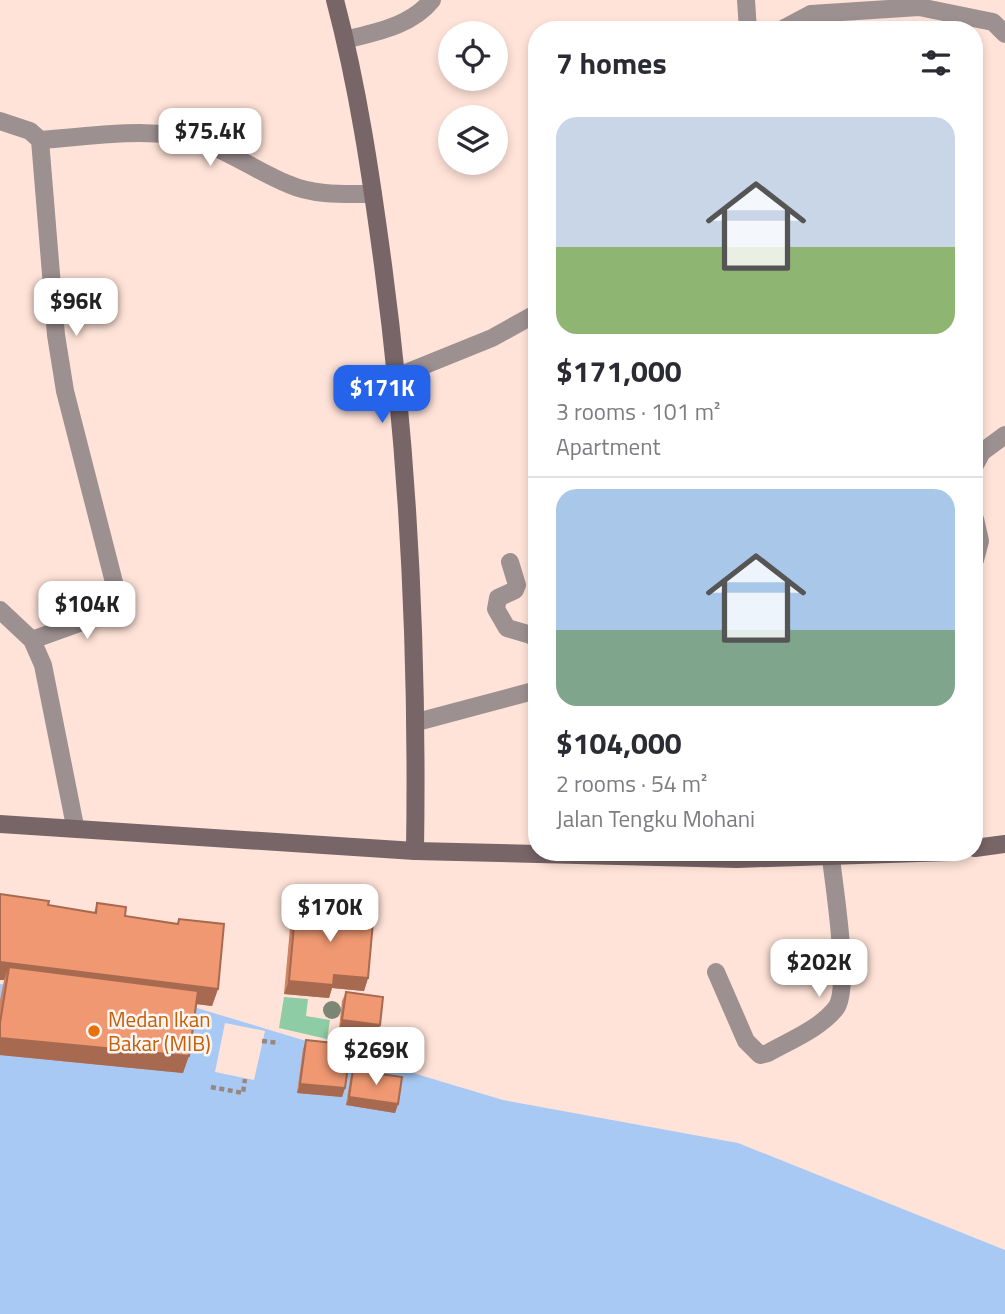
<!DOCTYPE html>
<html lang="en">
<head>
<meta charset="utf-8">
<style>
  body { margin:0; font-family:"Titillium Web",sans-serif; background:#f2f2f3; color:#2b2b33; height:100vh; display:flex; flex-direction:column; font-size:26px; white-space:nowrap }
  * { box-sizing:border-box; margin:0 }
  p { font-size:23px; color:#7c7c81 }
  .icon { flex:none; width:38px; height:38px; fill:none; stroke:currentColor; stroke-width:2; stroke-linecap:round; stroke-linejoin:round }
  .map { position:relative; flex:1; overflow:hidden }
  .sheet { position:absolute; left:528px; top:21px; width:455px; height:840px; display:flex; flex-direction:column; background:#fff; border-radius:28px; box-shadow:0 4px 10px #0003 }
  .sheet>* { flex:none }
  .buttons { position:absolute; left:438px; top:21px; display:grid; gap:14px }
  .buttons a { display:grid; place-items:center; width:70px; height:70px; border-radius:50%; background:#fff; box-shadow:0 4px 10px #0003; font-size:35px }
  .price { position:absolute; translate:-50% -60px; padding:0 16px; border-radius:14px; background:#fff; color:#222; font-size:23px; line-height:46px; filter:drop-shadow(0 2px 4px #0008) }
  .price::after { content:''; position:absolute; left:50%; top:42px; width:21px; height:16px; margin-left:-10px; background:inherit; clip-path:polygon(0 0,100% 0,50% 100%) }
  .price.active { background:#2563eb; color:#fff }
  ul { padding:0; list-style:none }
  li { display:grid; align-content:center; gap:14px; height:371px; padding:0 28px }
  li+li { border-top:2px solid #e1e1e2 }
  li span { display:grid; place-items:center; height:217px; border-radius:21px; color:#555 }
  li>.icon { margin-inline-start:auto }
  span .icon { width:126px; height:126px; fill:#fffc; stroke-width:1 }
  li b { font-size:30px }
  h2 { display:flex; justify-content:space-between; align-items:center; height:84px; padding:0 28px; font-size:30px }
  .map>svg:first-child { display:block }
  .green { fill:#8ecca5 }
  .water { fill:#a8c9f4 }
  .pier { fill:#ffe3d8 }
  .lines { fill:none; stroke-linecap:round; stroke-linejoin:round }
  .path { stroke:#99867e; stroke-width:4.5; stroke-dasharray:5 3.5; stroke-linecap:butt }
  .street { stroke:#9d9091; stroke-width:18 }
  .secondary { stroke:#786567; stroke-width:18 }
  .tree { fill:#7c8674 }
  .wall { fill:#ce8362 }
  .shaded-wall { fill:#a76a50 }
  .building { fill:#ef9872; stroke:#a76a50; stroke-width:2 }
  .food-dot { fill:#e8710a; stroke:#fbf6f3; stroke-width:2.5 }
  .labels { text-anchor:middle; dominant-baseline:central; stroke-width:5; stroke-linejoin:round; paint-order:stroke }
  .food-label { font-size:21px; fill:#c56008; stroke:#fbf6f3; text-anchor:start }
</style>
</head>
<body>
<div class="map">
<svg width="1005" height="1314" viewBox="0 0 1005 1314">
  <rect width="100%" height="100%" fill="#ffe3d8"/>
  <!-- green -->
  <path class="green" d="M284,997L308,999L306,1016L330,1020L327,1039L279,1028Z"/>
  <!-- water -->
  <path class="water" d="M0,984L197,1008L503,1100L738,1143L1005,1250V1314H0Z"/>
  <!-- pier -->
  <path class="pier" d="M225,1023L265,1031L254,1080L215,1072Z"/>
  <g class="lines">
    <!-- path -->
    <g class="path">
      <path d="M262,1041L279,1043"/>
      <path d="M211,1087L243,1093L245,1079"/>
    </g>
    <!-- street -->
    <g class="street">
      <path d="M746,0L748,30"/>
      <path d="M781,30L811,14L919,7L993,22L1005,34"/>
      <path d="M345,40C376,32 411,26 432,0"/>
      <path d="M0,121L30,131L40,140L56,335L65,391L116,590V603L107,613L32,640"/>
      <path d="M40,140C91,137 151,125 201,142C231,152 258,172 288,184C315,196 345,194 373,194"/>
      <path d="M398,376L492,338L537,313"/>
      <path d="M975,465L982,452L1005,435"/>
      <path d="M975,519L980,541L975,560"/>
      <path d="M510,562L517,585L515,590L498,598L496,609L507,628L531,635L537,640"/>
      <path d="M0,610L32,640L43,665L75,826"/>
      <path d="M417,722L537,690"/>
      <path d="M716,972L746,1041L760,1055L768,1053C789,1041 821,1028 836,1008C851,988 834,887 831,858"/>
    </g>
    <!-- secondary -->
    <g class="secondary">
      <path d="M335,0C358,87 371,176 383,265C409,460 418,655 415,851"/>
      <path d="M0,824L415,851L737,859L949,852"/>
      <path d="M975,848L1005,844"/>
    </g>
  </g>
  <!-- trees -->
  <circle class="tree" cx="332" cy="1010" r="9"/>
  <!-- wall -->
  <g class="wall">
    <path d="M97,903L125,916L177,924L179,919L218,989L212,1006L196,1004L183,1073L0,1055V1000L4,980H0L48,905L94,913Z"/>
    <path d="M296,904L368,978L364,991L332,988L329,998L284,994L291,917Z"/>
    <path d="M346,992L380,1025L377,1033L339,1029L342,1001Z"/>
    <path d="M306,1040L345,1088L342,1097L297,1093L303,1049Z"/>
    <path d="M353,1070L398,1104L395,1113L346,1105L350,1079Z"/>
  </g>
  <!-- shaded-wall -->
  <g class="shaded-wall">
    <path d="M0,962L218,989L212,1006L7,980L9,967L4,980H0Z"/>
    <path d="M334,975L368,978L364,991L332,988L329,998L284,994L289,981Z"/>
    <path d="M342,1020L380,1025L377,1033L339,1029Z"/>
    <path d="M0,1038L189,1056L183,1073L0,1055Z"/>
    <path d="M300,1084L345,1088L342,1097L297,1093Z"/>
    <path d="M349,1097L398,1104L395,1113L346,1105Z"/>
  </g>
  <!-- building -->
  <g class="building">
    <path d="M0,894L49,901L48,905L96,913L97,903L126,907L125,916L178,924L179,919L224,924L218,989L0,962Z"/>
    <path d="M296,904L374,911L368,978L334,975L333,985L289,981Z"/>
    <path d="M9,967L198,991L189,1056L0,1038V1023Z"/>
    <path d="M346,992L383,997L380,1025L342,1020Z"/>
    <path d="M306,1040L351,1045L345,1088L300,1084Z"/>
    <path d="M353,1070L402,1077L398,1104L349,1097Z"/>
  </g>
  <!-- markers -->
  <circle class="food-dot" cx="94" cy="1031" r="7"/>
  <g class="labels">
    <!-- food labels -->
    <g class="food-label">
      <text x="108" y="1019">Medan Ikan<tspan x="108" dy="24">Bakar (MIB)</tspan></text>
    </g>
  </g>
</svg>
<div class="buttons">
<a><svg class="icon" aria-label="locate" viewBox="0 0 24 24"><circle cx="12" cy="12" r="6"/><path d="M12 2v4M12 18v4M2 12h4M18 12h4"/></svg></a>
<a><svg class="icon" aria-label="layers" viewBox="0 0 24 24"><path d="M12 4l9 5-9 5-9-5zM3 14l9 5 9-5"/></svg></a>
</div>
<b class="price" style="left:210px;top:168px">$75.4K</b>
<b class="price" style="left:76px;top:338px">$96K</b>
<b class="price active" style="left:382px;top:425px">$171K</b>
<b class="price" style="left:87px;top:641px">$104K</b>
<b class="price" style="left:330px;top:944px">$170K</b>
<b class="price" style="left:819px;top:999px">$202K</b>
<b class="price" style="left:376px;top:1087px">$269K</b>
<section class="sheet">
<h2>7 homes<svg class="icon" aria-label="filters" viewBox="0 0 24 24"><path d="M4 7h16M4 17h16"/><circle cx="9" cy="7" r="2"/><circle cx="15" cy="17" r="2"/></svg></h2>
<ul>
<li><span style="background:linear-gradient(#c9d6e8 60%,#8fb573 0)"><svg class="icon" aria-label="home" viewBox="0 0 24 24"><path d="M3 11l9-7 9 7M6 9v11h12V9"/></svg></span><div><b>$171,000</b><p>3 rooms · 101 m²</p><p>Apartment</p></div></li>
<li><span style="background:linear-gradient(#a9c7e8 65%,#7fa58c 0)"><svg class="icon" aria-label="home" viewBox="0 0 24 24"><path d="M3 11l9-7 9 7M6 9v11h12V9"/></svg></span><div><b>$104,000</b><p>2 rooms · 54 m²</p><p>Jalan Tengku Mohani</p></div></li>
</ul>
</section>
</div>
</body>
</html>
